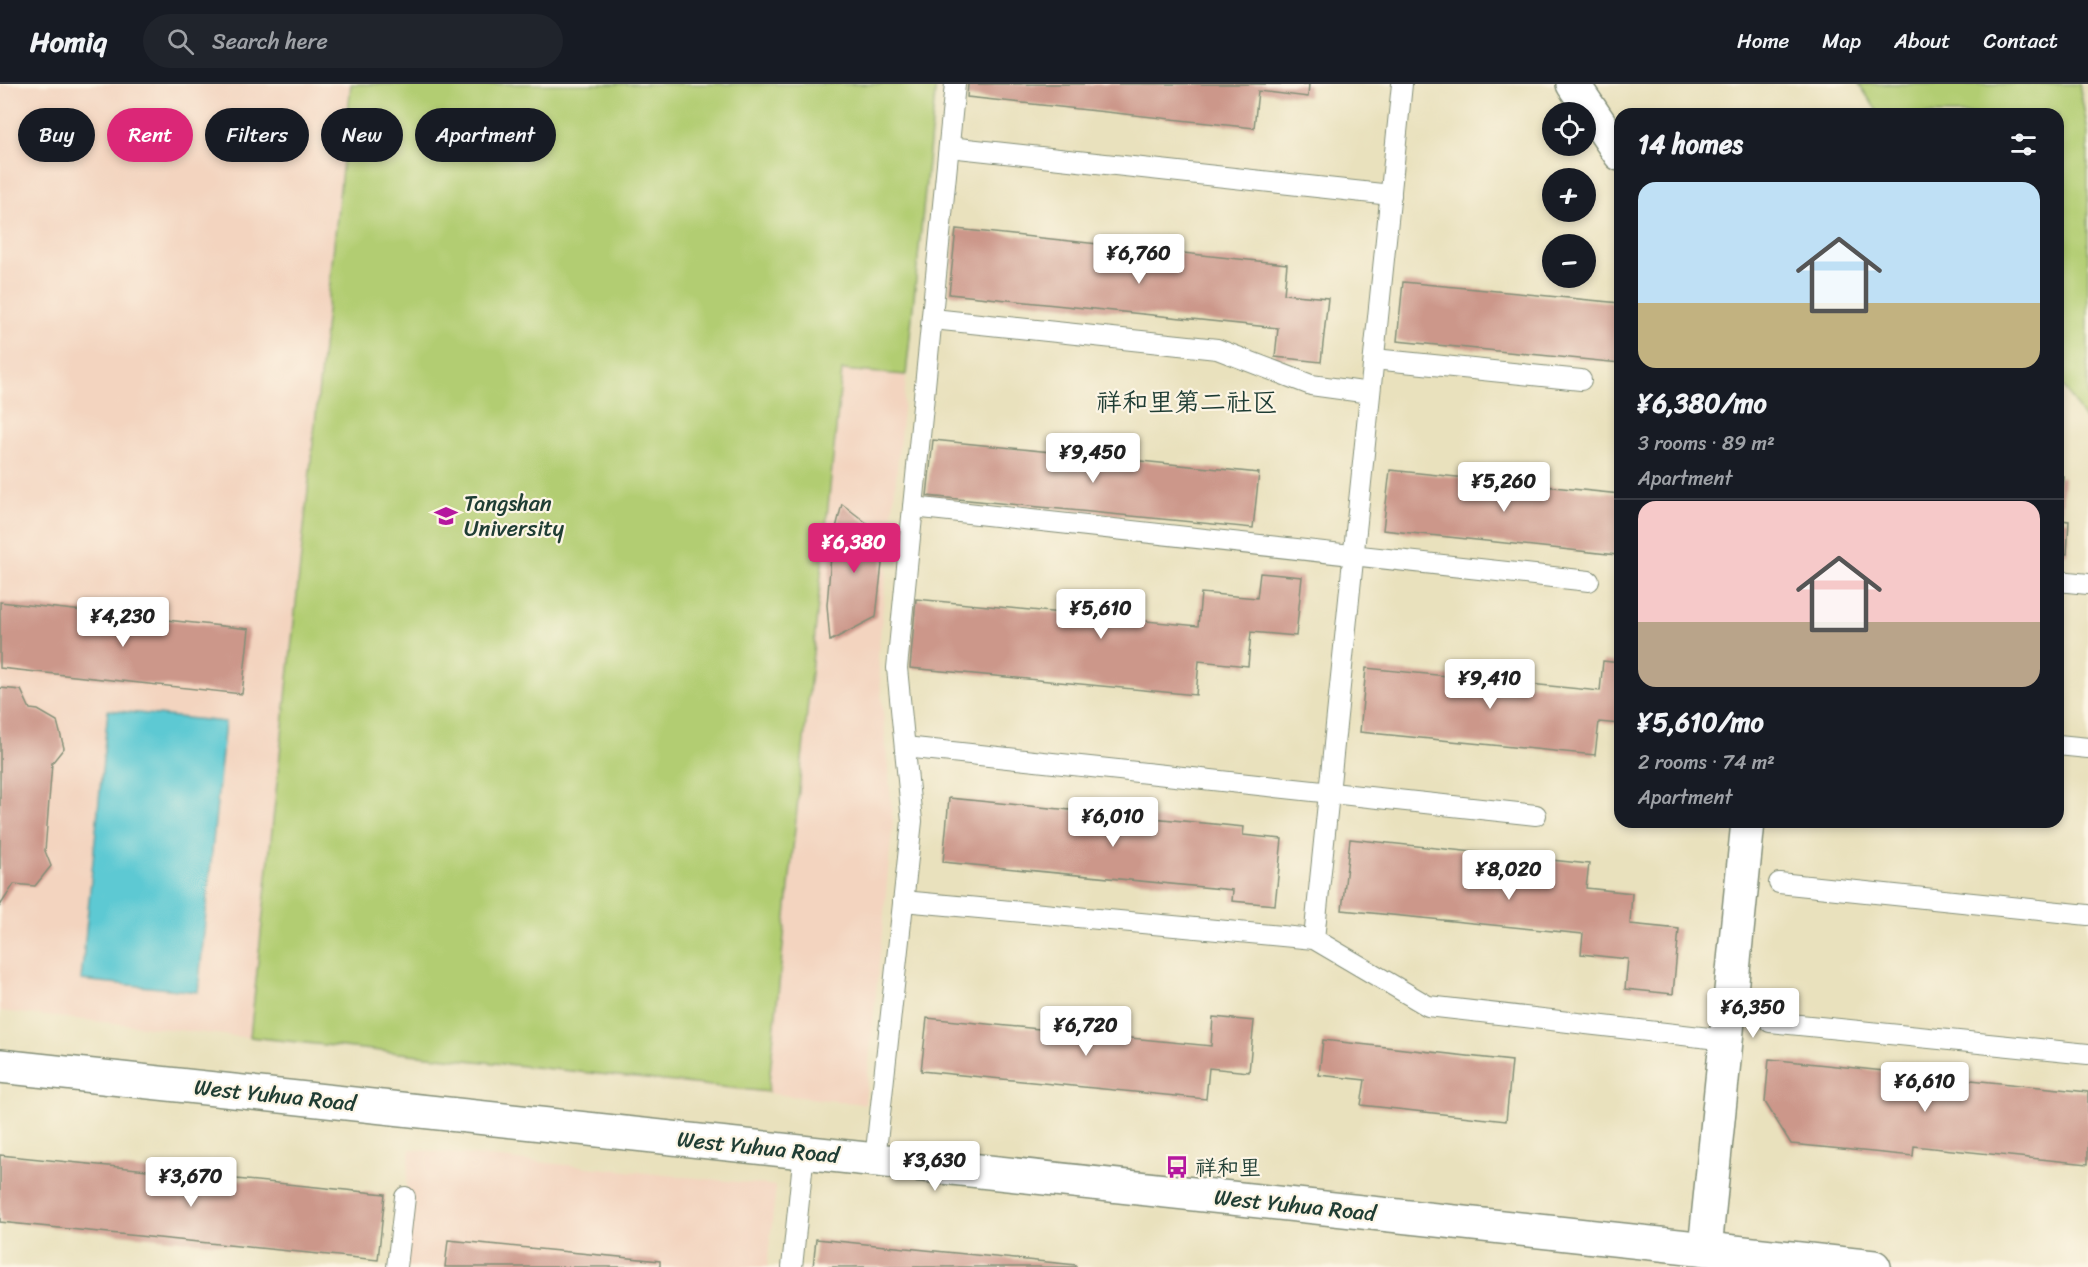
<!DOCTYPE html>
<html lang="en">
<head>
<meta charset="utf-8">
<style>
  body { margin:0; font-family:Sriracha,"LXGW WenKai TC",sans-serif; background:#20242c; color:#f1f3f6; height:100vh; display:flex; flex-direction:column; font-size:22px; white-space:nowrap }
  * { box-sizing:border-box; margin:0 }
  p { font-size:20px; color:#9ea1a6 }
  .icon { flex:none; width:33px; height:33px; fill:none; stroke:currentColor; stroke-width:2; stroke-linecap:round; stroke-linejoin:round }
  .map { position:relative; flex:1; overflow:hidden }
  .details { position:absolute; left:1614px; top:24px; width:450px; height:720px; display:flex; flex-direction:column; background:#171b24; border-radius:18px; box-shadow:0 3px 9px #0003 }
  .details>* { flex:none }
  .banner { position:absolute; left:18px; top:24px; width:570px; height:54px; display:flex; gap:12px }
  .fabs { position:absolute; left:1542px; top:18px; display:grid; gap:12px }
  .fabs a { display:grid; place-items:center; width:54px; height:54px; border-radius:50%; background:#171b24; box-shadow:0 3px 9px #0003; font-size:30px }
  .price { position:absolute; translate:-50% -51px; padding:0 14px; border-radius:6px; background:#fff; color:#222; font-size:20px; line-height:39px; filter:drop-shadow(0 2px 3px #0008) }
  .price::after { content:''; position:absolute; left:50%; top:36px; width:18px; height:14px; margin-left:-9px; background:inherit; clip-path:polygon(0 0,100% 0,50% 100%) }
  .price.current { background:#db2777; color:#fff }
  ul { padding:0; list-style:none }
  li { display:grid; align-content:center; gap:12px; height:318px; padding:0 24px }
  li+li { border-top:2px solid #363941 }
  li span { display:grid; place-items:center; height:186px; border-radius:18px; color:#555 }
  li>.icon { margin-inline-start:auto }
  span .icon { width:108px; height:108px; fill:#fffc; stroke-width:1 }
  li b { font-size:26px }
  h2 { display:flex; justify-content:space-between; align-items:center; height:72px; padding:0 24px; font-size:26px }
  .pill { padding:0 21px; border-radius:27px; background:#171b24; box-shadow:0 3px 9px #0003; font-size:21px; line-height:54px }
  .pill.current { background:#db2777; color:#fff }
  header { display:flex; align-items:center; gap:36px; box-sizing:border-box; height:84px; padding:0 30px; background:#171b24; border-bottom:2px solid #363941 }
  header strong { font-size:28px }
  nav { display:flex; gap:33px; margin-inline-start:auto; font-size:21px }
  .search { width:420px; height:54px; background:#20242c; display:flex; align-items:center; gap:15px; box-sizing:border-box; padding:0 21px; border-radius:33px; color:#9ea1a6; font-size:22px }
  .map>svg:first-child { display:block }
  .built { fill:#f3d4bf }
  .green { fill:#b2cd72; stroke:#688553; stroke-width:1.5 }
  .water { fill:#5dc9d3; stroke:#3e8384; stroke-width:1.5 }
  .building { fill:#cc978a }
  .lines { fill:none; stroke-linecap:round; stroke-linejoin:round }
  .service-casing { stroke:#848f78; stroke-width:22 }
  .minor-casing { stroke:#848f78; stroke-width:36 }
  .tertiary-casing { stroke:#848f78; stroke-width:36 }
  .service { stroke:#fff; stroke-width:20 }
  .minor { stroke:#fff; stroke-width:33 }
  .tertiary { stroke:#fff; stroke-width:33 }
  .labels { text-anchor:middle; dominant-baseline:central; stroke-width:4.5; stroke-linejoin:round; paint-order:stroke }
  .poi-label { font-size:22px; fill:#1f3d34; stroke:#fcf5e5; text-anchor:start }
  .street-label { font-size:22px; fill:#1f3d34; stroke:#fcf5e5 }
  .quarter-label { font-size:26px; fill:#1f3d34; stroke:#fcf5e5 }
</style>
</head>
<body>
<header>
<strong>Homiq</strong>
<div class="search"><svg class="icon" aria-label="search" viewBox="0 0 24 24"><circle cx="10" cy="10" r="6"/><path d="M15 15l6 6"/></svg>Search here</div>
<nav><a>Home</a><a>Map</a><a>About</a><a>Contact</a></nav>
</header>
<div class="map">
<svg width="2088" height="1183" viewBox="0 0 2088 1183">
  <rect width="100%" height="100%" fill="#fcf5e5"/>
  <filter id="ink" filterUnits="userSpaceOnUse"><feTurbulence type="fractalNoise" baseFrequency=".0167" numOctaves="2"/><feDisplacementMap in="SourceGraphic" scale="12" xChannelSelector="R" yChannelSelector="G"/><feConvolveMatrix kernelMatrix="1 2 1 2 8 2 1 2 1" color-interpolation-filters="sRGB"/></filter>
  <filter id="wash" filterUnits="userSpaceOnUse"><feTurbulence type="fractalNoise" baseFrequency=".008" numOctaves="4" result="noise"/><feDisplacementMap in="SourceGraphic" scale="24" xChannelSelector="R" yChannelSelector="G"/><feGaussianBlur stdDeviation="1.35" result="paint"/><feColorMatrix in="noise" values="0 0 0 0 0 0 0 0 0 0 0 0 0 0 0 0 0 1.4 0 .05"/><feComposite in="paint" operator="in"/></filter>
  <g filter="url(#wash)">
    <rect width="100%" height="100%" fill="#e9e1bd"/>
    <!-- built -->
    <g class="built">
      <path d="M0,0H936L878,572L893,738L865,1020L0,927Z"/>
      <path d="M410,1065L776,1102L767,1183H398Z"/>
    </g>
    <!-- green -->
    <g class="green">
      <path d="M351,0H936L906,291L842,286L768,1008L250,953Z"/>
      <path d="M1859,0H2079L2088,47V340L2058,295V30H1879Z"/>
    </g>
    <!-- water -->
    <path class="water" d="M108,626L225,638L198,908L81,896Z"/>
    <g id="blocks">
      <!-- building -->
      <g class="building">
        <path d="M968,0H1309L1308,13L1258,7L1254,44L967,13Z"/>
        <path d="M956,145L1287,180L1284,210L1328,214L1321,278L1275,273L1278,244L949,210Z"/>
        <path d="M1403,198L1620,219V279L1397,257Z"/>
        <path d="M933,356L1259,389L1253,444L927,412Z"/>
        <path d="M1390,386L1620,410V478L1616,477L1617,471L1383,446Z"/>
        <path d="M2058,393H2064L2061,436L2069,437L2067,470L2058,469Z"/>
        <path d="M842,420L885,453L876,533L830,557L827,521L832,460Z"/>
        <path d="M1260,489L1302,493L1296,552L1251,548L1248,582L1199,577L1196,611L910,584L916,515L1198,542L1201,509L1257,514Z"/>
        <path d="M0,518L249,545L242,610L0,584Z"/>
        <path d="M1603,577L1620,579V640L1599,638L1595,671L1360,648L1366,584L1600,607Z"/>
        <path d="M0,604L21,606L30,625L38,626L57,637L64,664L52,679L45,767L51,782L35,802L14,800L0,822Z"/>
        <path d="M949,714L1244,743L1243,751L1282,755L1275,821L1232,817L1233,806L943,778Z"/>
        <path d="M1350,755L1589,780L1586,804L1632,809L1630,840L1679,845L1673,910L1625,905L1628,875L1581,870L1583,850L1342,826Z"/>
        <path d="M1213,933L1254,937L1249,988L1209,984L1206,1015L921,987L927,934L1211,962Z"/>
        <path d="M1323,956L1512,977L1506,1037L1361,1021L1365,996L1319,991Z"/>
        <path d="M1769,975L2088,1008V1080L1914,1062L1913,1072L1791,1060L1765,1018Z"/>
        <path d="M0,1071L385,1110L378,1176L0,1138Z"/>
        <path d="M816,1155L1076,1181V1183H813Z"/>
        <path d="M448,1156L660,1177V1183H445Z"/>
      </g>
    </g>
  </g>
  <g filter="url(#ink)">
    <use href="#blocks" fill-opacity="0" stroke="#848f78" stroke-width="1.5"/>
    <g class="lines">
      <!-- service casing -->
      <g class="service-casing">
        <g id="service">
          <path d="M949,63L1391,111"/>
          <path d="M933,235L1217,265L1311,301L1370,309"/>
          <path d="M1374,275L1581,296"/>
          <path d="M913,423L1589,497"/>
          <path d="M2058,497L2088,500"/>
          <path d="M2058,661L2088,664"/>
          <path d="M905,663L1536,731"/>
          <path d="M1779,799L2088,831"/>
          <path d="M903,817L1314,855L1428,922L1727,956"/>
          <path d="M1314,855L1402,0"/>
          <path d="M1770,938L2088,970"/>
          <path d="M875,1076L912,737L897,584L955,0"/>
          <path d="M397,1183L405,1113"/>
          <path d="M792,1183L804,1068"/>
        </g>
      </g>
      <!-- minor casing -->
      <g class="minor-casing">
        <g id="minor">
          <path d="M1573,0L1620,70"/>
          <path d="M1705,1165L1748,738"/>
        </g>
      </g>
      <!-- tertiary casing -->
      <g class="tertiary-casing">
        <path id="tertiary" d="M0,982L1874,1183"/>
      </g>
      <!-- service -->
      <use href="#service" class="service"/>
      <!-- minor -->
      <use href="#minor" class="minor"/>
      <!-- tertiary -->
      <use href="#tertiary" class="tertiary"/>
    </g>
  </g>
  <!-- icons -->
  <defs>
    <g id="university-bare" transform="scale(1.8)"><path d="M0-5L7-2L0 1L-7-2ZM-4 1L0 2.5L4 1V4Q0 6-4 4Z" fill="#b5179e" stroke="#fcf5e5" stroke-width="2.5" paint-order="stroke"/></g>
    <g id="bus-bare" transform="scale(1.8)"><path d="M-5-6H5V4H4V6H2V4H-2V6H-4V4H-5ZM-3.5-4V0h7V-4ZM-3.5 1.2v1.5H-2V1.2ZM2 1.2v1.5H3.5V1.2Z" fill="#b5179e" stroke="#fcf5e5" stroke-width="2.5" paint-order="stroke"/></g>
  </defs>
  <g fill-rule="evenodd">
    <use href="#university-bare" x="446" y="432"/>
    <use href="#bus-bare" x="1177" y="1083"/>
  </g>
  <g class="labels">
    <!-- poi labels -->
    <g class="poi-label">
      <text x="464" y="419">Tangshan<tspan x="464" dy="25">University</tspan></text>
      <text x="1195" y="1083">祥和里</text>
    </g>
    <!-- street labels -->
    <g class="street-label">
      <text transform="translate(275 1011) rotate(6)">West Yuhua Road</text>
      <text transform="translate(758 1063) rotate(6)">West Yuhua Road</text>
      <text transform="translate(1295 1121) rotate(6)">West Yuhua Road</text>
    </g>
    <!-- quarter labels -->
    <g class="quarter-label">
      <text x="1187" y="318">祥和里第二社区</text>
    </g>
  </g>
</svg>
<div class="fabs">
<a><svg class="icon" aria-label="locate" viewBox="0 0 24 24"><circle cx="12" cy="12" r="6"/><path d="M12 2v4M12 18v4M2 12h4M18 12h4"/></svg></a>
<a>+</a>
<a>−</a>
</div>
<b class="price" style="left:1139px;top:201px">¥6,760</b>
<b class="price" style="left:1093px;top:400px">¥9,450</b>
<b class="price" style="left:1504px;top:429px">¥5,260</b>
<b class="price current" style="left:854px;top:490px">¥6,380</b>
<b class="price" style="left:1101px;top:556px">¥5,610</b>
<b class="price" style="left:123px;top:564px">¥4,230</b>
<b class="price" style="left:1490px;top:626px">¥9,410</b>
<b class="price" style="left:1113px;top:764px">¥6,010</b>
<b class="price" style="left:1509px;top:817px">¥8,020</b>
<b class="price" style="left:1753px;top:955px">¥6,350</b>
<b class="price" style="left:1086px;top:973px">¥6,720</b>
<b class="price" style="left:1925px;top:1029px">¥6,610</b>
<b class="price" style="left:935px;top:1108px">¥3,630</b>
<b class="price" style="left:191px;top:1124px">¥3,670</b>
<div class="banner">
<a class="pill">Buy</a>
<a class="pill current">Rent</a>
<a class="pill">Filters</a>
<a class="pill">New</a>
<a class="pill">Apartment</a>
</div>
<section class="details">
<h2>14 homes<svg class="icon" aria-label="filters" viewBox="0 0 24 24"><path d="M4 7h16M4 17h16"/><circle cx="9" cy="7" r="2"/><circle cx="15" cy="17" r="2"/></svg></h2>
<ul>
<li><span style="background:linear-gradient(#bfe0f5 65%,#c2b280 0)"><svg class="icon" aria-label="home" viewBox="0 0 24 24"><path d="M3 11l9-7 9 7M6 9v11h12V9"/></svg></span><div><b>¥6,380/mo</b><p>3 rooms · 89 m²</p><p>Apartment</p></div></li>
<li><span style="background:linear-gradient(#f6c9c9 65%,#b9a48a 0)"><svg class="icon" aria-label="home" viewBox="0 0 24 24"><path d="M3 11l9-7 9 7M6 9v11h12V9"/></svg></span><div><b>¥5,610/mo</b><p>2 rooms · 74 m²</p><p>Apartment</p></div></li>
</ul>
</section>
</div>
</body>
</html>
